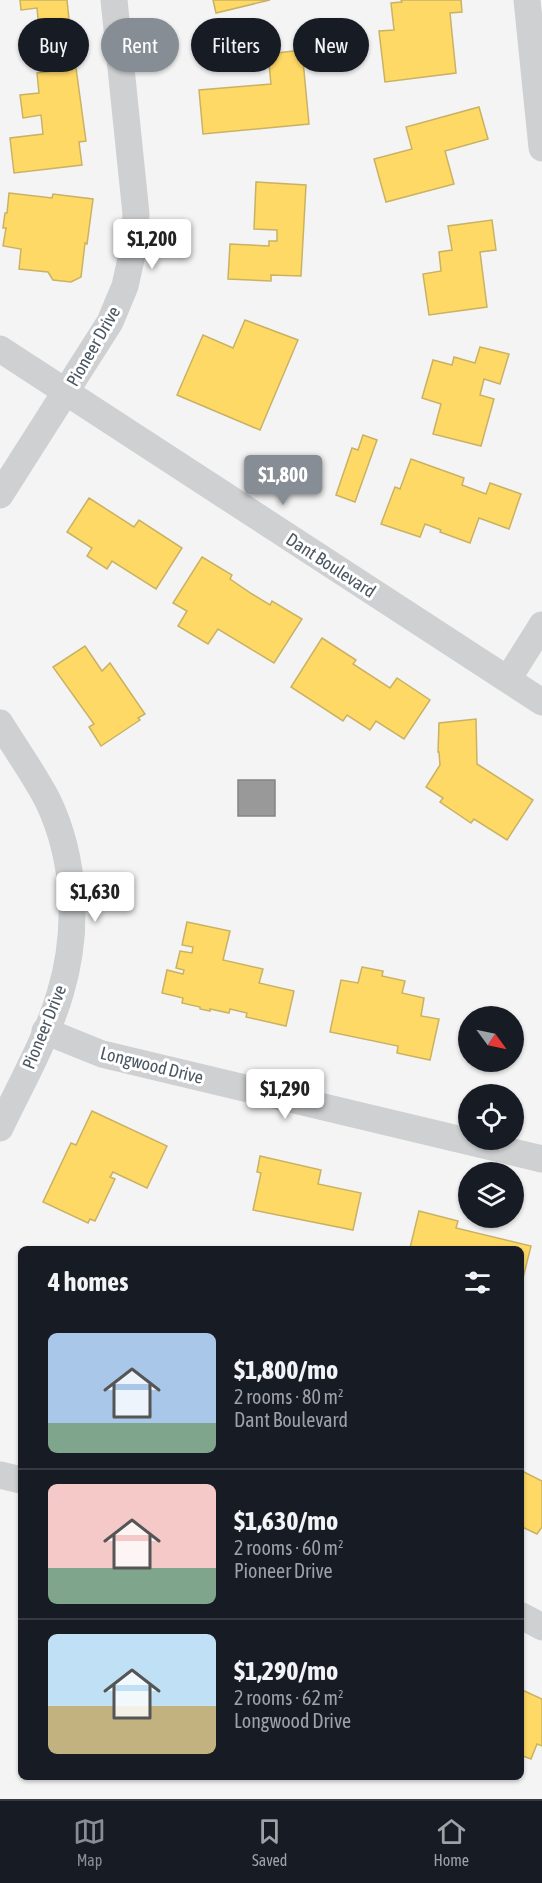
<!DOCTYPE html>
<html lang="en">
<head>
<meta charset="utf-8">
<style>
  body { margin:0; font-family:"Asap Condensed",sans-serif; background:#242831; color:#f1f3f6; height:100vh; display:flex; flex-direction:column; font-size:22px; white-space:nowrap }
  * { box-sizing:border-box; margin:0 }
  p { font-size:20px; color:#9ea1a6 }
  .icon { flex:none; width:33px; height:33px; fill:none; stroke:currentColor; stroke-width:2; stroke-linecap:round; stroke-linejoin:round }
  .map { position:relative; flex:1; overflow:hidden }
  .side { position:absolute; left:18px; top:1246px; width:506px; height:534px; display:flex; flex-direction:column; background:#171b24; border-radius:9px; box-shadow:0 2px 4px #0004 }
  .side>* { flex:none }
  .banner { position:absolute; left:18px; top:18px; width:507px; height:54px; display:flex; gap:12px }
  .needle { width:39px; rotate:123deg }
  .buttons { position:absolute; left:458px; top:1006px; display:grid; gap:12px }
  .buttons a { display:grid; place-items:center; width:66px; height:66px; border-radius:50%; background:#171b24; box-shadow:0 2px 4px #0004; font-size:30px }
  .price { position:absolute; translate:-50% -51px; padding:0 14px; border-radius:6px; background:#fff; color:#222; font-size:20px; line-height:39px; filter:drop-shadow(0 2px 3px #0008) }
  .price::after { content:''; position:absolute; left:50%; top:36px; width:18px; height:14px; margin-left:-9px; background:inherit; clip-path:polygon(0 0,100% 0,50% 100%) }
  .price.on { background:#868d94; color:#fff }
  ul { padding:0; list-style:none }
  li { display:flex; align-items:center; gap:18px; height:150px; padding:0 30px }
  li+li { border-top:2px solid #363941 }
  li span { display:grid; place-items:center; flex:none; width:168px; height:120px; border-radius:9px; color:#555 }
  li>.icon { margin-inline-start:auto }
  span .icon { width:72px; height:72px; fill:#fffc; stroke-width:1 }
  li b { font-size:26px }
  h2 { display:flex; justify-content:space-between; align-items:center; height:72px; padding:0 30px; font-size:26px }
  .chip { padding:0 21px; border-radius:27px; background:#171b24; box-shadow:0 2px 4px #0004; font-size:21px; line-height:54px }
  .chip.on { background:#868d94; color:#fff }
  .menu { display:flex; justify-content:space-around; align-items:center; height:84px; border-top:2px solid #363941; background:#171b24; font-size:16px; color:#9ea1a6 }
  .menu a { display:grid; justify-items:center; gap:3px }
  .menu .on { color:#868d94 }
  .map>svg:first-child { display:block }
  .homes { fill:#ffd966; stroke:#c9b264; stroke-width:1.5 }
  .industry { fill:#999; stroke:#818588; stroke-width:1.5 }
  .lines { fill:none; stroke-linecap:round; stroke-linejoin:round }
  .street { stroke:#ced0d2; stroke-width:27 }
  .labels { text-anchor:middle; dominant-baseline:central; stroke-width:6; stroke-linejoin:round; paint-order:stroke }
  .street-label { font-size:18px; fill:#4a5661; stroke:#fff }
</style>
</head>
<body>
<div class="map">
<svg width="542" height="1799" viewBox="0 0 542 1799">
  <rect width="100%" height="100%" fill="#f4f4f4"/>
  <!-- homes -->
  <g class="homes">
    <path d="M20,0H67L71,38L48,42V40H40L37,8L21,10Z"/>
    <path d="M213,0H270L216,13Z"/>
    <path d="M401,0H461L462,12L450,13L456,73L385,82L379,31L394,30L391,3L402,2Z"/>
    <path d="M302,50L309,124L203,134L199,90L271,84L268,54Z"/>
    <path d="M76,68L86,141L79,142L82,165L14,173L10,138L43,134L41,115L23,118L20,95L39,93L37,73Z"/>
    <path d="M479,107L488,139L445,151L454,184L386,202L374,159L412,149L406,127Z"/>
    <path d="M256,182L306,185L301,276L271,275V281L228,279L230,244L269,246V241H277V230L254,229Z"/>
    <path d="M9,193L52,198L53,194L93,199L87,244L85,243L81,277L71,282L53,280L48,272L19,269L21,249L3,246L6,228H3L5,213H7Z"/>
    <path d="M492,220L496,250L480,252L487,307L429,315L423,274L441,271L439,252L452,250L448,226Z"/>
    <path d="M245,320L298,340L260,430L177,395L203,335L233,348Z"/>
    <path d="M480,347L509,354L500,384L484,379L480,395L494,399L481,446L433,434L441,404L422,398L433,360L452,365L454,357L475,363Z"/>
    <path d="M363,435L377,440L355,502L336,495L352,448L358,450Z"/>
    <path d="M411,459L464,478L462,485L486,494L490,483L521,494L509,529L479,518L470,543L440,532L441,530L425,524L420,537L381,524L395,487L400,489Z"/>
    <path d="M89,498L134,527L139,520L182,548L156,589L112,561L107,569L87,556L92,548L67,532Z"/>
    <path d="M202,557L232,575L230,579L252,594L270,605L272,601L302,619L274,663L218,629L208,644L178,626L187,611L173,603Z"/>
    <path d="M322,638L356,660L353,664L390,688L397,678L430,700L404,739L376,721L370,730L347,715L343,721L291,687Z"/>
    <path d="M85,646L102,671L110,663L145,714L138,718L140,720L101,746L89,727L94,724L53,667Z"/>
    <path d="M476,719L477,764L533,800L507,840L474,819L471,823L440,802L443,798L426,787L440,765L439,752H438L439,723Z"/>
    <path d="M187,922L230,931L223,960L263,969L259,983L294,991L286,1026L246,1017L247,1013L230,1009L229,1013L210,1009V1011L200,1009V1007L182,1003L183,998L162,993L167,970L183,974L184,970L176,968L180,951L192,953L193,947L182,945Z"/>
    <path d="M362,967L383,971L382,976L405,981L402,993L424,998L421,1016L439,1019L430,1060L397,1053L398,1046L330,1032L341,980L358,983Z"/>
    <path d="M92,1111L167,1146L147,1188L113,1172L110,1177L115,1179L95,1221L90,1219L88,1223L43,1202L71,1143L76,1145Z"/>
    <path d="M260,1156L321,1170L318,1184L361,1193L353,1230L253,1210L261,1173L257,1172Z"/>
    <path d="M419,1211L458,1221L456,1228L531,1246L520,1290V1250H417L410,1248Z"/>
    <path d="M520,1470L542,1481V1527L537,1534L520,1526Z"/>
    <path d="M520,1689L542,1699V1746L537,1744L531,1759L520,1755Z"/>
  </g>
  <!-- industry -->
  <rect class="industry" x="238" y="780" width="37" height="36"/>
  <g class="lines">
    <!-- street -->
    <g class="street">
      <path d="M527,0L542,148"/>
      <path d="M0,349L542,702"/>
      <path d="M0,495L110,322L125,286L133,250L136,214L114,0"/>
      <path d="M508,679L542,625"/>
      <path d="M0,723C16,749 34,774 48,801C76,860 79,932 60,994C47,1038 20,1086 0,1128"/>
      <path d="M45,1031L102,1054L542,1159"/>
      <path d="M0,1475L21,1480"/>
      <path d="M520,1615L542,1627"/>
    </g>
  </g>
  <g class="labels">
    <!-- street labels -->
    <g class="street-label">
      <text transform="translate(93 346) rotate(-60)">Pioneer Drive</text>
      <text transform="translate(331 565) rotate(33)">Dant Boulevard</text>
      <text transform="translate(44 1027) rotate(-68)">Pioneer Drive</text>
      <text transform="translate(152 1065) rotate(14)">Longwood Drive</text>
    </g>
  </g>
</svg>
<div class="buttons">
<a><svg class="needle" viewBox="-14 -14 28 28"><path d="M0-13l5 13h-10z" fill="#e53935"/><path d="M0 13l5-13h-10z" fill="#9ea1a6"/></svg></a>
<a><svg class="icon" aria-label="locate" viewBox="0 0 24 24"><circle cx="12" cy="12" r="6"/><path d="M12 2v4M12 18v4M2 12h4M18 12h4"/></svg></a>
<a><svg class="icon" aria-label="layers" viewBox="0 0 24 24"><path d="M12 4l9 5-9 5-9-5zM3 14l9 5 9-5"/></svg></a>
</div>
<b class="price" style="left:152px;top:270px">$1,200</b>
<b class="price on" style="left:283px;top:506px">$1,800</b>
<b class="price" style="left:95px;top:923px">$1,630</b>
<b class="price" style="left:285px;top:1120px">$1,290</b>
<div class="banner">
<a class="chip">Buy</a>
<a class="chip on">Rent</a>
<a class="chip">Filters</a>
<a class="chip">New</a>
</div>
<section class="side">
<h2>4 homes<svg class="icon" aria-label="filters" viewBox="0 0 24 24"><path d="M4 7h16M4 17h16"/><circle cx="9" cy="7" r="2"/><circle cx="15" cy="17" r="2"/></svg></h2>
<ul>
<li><span style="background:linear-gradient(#a9c7e8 75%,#7fa58c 0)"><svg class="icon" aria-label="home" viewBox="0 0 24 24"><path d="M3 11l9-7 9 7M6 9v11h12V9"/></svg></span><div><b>$1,800/mo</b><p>2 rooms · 80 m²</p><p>Dant Boulevard</p></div></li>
<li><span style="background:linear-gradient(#f6c9c9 70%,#7fa58c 0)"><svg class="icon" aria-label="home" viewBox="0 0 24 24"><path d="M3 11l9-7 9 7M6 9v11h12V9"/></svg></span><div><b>$1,630/mo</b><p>2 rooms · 60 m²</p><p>Pioneer Drive</p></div></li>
<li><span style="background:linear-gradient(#bfe0f5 60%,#c2b280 0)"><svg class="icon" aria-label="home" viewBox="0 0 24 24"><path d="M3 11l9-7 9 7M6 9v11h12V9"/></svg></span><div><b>$1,290/mo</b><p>2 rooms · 62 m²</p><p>Longwood Drive</p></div></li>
</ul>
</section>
</div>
<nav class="menu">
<a class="on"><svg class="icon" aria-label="map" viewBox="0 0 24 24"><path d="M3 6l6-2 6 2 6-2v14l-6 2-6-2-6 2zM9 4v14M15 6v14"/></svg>Map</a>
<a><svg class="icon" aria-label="saved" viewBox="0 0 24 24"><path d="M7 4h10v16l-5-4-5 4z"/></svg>Saved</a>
<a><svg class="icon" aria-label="home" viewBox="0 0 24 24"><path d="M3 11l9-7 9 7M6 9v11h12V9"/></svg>Home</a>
</nav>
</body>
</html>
